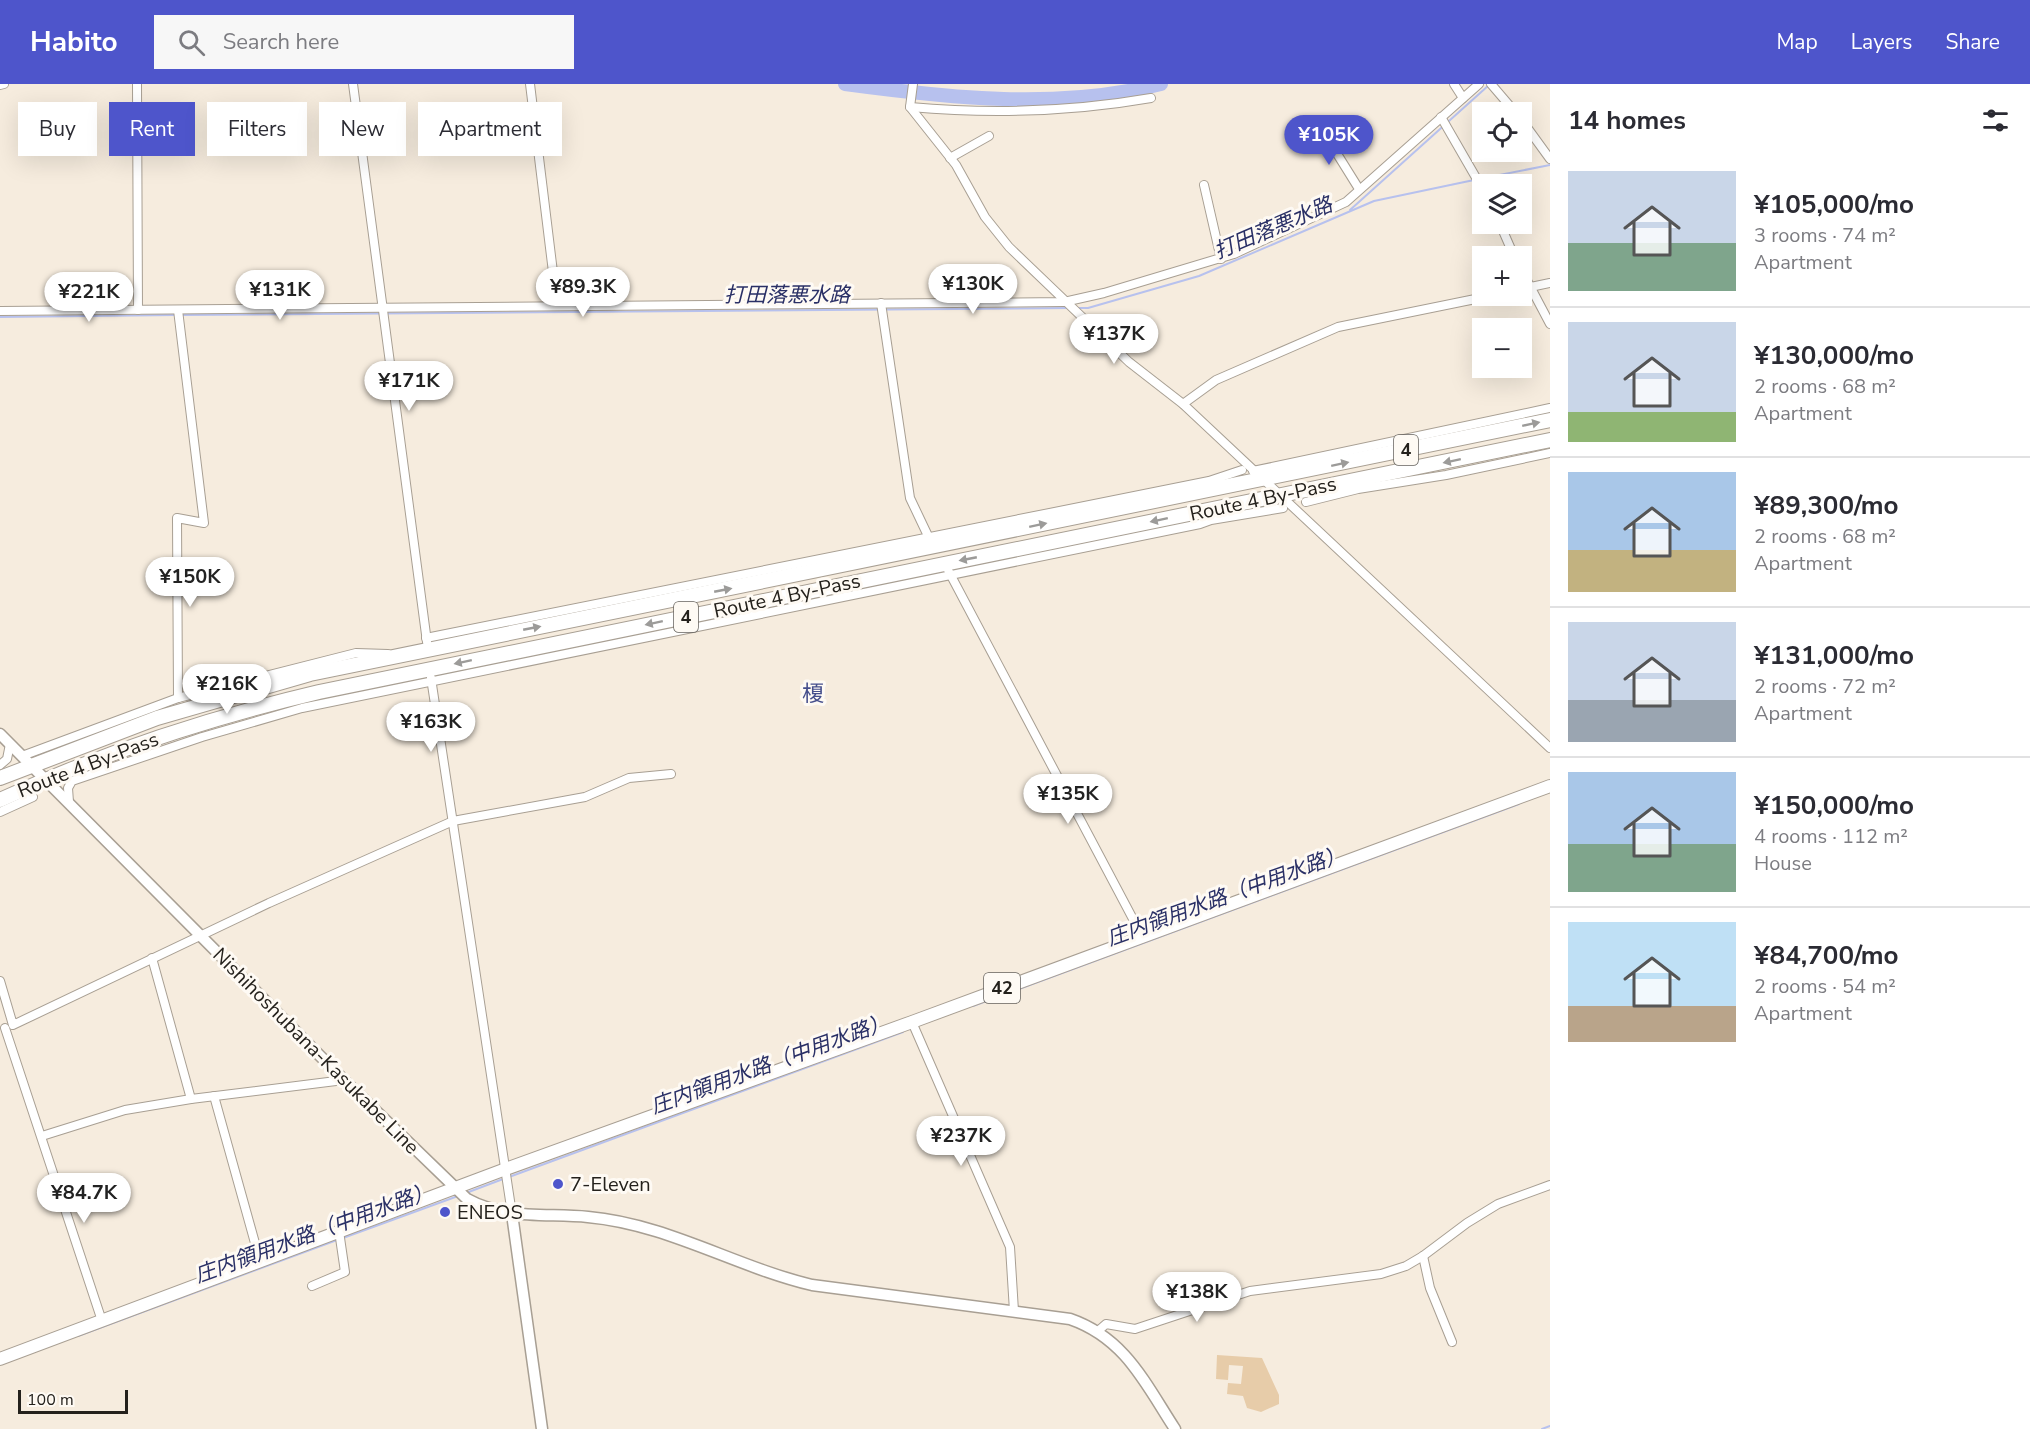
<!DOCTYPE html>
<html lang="en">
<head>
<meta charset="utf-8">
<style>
  body { margin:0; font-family:"Nunito Sans","Noto Sans JP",sans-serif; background:#f7f7f7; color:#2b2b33; height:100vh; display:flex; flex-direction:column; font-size:22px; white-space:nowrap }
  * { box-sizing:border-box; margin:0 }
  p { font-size:20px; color:#7c7c81 }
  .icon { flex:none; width:33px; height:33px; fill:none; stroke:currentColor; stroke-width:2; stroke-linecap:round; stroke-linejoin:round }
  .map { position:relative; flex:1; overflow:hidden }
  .side { display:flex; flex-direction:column; background:#fff; width:480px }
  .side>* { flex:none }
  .hud { position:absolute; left:18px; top:18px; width:570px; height:54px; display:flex; gap:12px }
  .buttons { position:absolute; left:1472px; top:18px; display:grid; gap:12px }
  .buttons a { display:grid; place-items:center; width:60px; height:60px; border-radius:0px; background:#fff; box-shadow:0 6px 24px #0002; font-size:30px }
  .scale { position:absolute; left:18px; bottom:15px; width:110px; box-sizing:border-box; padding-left:6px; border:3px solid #24211c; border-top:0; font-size:16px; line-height:21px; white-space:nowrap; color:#24211c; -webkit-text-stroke:4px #fefaf4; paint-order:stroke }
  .price { position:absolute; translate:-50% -51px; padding:0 14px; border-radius:21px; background:#fff; color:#222; font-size:20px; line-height:39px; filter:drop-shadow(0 2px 3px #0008) }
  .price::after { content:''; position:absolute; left:50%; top:36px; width:18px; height:14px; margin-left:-9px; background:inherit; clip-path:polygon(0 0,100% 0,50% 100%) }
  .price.on { background:#4e55cb; color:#fff }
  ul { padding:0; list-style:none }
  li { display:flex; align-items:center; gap:18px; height:150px; padding:0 18px }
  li+li { border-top:2px solid #e1e1e2 }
  li span { display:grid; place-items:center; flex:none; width:168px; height:120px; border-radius:0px; color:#555 }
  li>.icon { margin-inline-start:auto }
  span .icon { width:72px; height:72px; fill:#fffc; stroke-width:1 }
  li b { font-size:26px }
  h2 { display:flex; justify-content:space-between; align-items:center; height:72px; padding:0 18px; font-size:26px }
  .chip { padding:0 21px; border-radius:0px; background:#fff; box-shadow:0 6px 24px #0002; font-size:21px; line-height:54px }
  .chip.on { background:#4e55cb; color:#fff }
  header { display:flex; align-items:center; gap:36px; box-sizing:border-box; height:84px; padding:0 30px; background:#4e55cb; color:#fff }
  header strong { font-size:28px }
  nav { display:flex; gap:33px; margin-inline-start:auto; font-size:21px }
  .search { width:420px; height:54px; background:#f7f7f7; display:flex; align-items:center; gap:15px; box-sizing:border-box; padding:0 21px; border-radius:0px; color:#7c7c81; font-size:22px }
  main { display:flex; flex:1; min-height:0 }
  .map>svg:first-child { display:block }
  .green { fill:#e7cca9 }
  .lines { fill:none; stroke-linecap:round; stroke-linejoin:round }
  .stream { stroke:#b7c1ee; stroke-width:2 }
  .river { stroke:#b7c1ee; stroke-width:14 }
  .street-casing { stroke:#a89f93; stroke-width:10 }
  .secondary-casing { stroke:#a89f93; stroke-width:13 }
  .primary-casing { stroke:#a89f93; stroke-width:14 }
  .highway-casing { stroke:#a89f93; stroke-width:16 }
  .street { stroke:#fff; stroke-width:8 }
  .secondary { stroke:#fff; stroke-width:10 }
  .primary { stroke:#fff; stroke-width:12 }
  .highway { stroke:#fff; stroke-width:14 }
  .oneway { fill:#9c9b99 }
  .poi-dot { fill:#4e55cb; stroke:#fefaf4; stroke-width:2 }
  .labels { text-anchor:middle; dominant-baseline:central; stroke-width:6; stroke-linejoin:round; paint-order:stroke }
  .shield { fill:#fefaf4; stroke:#65625d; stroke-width:1.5 }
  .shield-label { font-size:18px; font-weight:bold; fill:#24211c }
  .street-label { font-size:20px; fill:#24211c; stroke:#fefaf4 }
  .poi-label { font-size:20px; fill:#24211c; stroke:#fefaf4; text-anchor:start }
  .water-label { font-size:21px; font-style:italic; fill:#2a3066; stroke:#fefaf4 }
  .quarter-label { font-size:22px; fill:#464f8c; stroke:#fefaf4 }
</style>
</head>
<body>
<header>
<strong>Habito</strong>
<div class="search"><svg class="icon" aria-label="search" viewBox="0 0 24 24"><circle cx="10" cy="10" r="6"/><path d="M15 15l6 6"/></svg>Search here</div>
<nav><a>Map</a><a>Layers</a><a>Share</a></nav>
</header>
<main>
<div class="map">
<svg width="1550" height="1345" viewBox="0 0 1550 1345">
  <rect width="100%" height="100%" fill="#f6ecde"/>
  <!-- green -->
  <path class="green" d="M1217,1271L1262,1274L1279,1311V1320L1261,1328L1247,1324L1243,1312L1227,1310L1228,1299L1241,1300L1243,1282L1229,1281L1228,1296L1216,1295Z"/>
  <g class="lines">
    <!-- stream -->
    <g class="stream">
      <path d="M1479,95L1550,81"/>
      <path d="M1350,126L1489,1"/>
      <path d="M1075,224H1088L1199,192L1374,117L1474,96"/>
      <path d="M181,231L1070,224"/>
      <path d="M0,233L176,231"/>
      <path d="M973,922L1519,720"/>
      <path d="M509,1093L903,948"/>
      <path d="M466,1109L503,1095"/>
      <path d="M343,1154L458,1112"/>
      <path d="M78,1252L337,1156"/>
      <path d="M1542,1345L1550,1342"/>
    </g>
    <!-- river -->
    <path class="river" d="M845,0C949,14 1059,26 1161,0"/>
    <!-- street casing -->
    <g class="street-casing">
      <g id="street">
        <path d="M137,0L138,226"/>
        <path d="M353,0L427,558"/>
        <path d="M530,0L557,221"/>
        <path d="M913,0L910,23L956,81L985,133L1009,163L1129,278L1183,320L1550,664"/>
        <path d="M1454,0L1463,14"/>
        <path d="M1491,0L1515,28"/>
        <path d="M0,1L4,0"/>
        <path d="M910,23C990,30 1071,28 1151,14"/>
        <path d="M1441,33L1482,104"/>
        <path d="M1521,35L1550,75"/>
        <path d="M1321,44L1359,105"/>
        <path d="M950,74L989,52"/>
        <path d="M1204,101L1221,175"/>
        <path d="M1500,140L1514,172"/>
        <path d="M1521,185L1550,240"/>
        <path d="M1521,205L1550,199"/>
        <path d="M881,219L910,414L929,454"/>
        <path d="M0,227L1064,218L1104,209L1234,170L1346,118L1479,0"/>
        <path d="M1183,320L1216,296L1338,243L1490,212"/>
        <path d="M1253,387L1550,324"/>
        <path d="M1306,418L1358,405L1446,391L1550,369"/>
        <path d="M948,486L1142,852"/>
        <path d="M426,554L1209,397L1242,386"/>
        <path d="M431,594L512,1130"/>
        <path d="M178,614L177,434L204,439L178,226"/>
        <path d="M22,672L178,614L356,569L388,570"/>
        <path d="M0,681L7,675L10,660"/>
        <path d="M69,718L68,704L72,697L202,653L302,624L1200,440L1211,436L1283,424"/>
        <path d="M0,728L33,713"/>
        <path d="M152,874L191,1015"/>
        <path d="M0,897L13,941L269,819L453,737L585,713L629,694L671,690"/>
        <path d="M912,938L1010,1163L1014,1227"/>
        <path d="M5,944L102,1237"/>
        <path d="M214,1012L260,1177"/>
        <path d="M42,1052L125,1026L191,1015L344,996"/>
        <path d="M1423,1172L1430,1204L1452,1258"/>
        <path d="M312,1202L345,1188L339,1147"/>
        <path d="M1098,1247L1106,1240L1135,1245L1250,1207L1381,1190L1406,1182L1423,1172L1467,1139L1498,1120L1550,1101"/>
      </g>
    </g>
    <!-- secondary casing -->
    <g class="secondary-casing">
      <g id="secondary">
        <path d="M0,650L344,996L467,1115C505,1136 547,1129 588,1133C667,1140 736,1183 812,1201L1070,1235C1125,1254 1145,1299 1175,1345"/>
        <path d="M512,1130L542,1345"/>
      </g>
    </g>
    <!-- primary casing -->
    <g class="primary-casing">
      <path id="primary" d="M0,1275L503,1086L912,938L1550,702"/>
    </g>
    <!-- highway casing -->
    <g class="highway-casing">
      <g id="highway">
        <path d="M0,694L157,634L310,590L1550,336"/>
        <path d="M0,716C102,669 209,634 319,608L1550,356"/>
      </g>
    </g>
    <!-- street -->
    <use href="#street" class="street"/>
    <!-- secondary -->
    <use href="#secondary" class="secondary"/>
    <!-- primary -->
    <use href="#primary" class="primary"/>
    <!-- highway -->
    <use href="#highway" class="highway"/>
  </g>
  <!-- one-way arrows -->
  <defs><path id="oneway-solid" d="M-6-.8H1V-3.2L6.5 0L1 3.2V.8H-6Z" transform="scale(1.5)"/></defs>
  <g class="oneway">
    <use href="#oneway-solid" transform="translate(1531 340) rotate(-12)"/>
    <use href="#oneway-solid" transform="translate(1452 377) rotate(168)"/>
    <use href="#oneway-solid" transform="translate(1340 380) rotate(-12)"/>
    <use href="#oneway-solid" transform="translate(1159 436) rotate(168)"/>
    <use href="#oneway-solid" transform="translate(1038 441) rotate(-12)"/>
    <use href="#oneway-solid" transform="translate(968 475) rotate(169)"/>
    <use href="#oneway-solid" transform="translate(723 506) rotate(-11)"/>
    <use href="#oneway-solid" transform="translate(654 539) rotate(168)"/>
    <use href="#oneway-solid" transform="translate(532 544) rotate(-11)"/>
    <use href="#oneway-solid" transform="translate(463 578) rotate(168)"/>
  </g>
  <!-- markers -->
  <g class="poi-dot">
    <circle cx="558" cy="1100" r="6"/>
    <circle cx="445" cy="1128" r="6"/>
  </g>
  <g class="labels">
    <!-- shield labels -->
    <g class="shield">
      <rect x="1394" y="351" width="24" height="30" rx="4.5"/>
      <rect x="674" y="518" width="24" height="30" rx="4.5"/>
      <rect x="984" y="889" width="36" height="30" rx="4.5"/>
    </g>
    <g class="shield-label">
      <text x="1406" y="366">4</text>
      <text x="686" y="533">4</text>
      <text x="1002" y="904">42</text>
    </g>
    <!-- street labels -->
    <g class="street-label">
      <text transform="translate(1263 415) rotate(-12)">Route 4 By-Pass</text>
      <text transform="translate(787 512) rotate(-12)">Route 4 By-Pass</text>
      <text transform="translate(88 681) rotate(-21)">Route 4 By-Pass</text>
      <text transform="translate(316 967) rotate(45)">Nishihoshubana-Kasukabe Line</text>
    </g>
    <!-- poi labels -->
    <g class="poi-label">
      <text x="570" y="1100">7-Eleven</text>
      <text x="457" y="1128">ENEOS</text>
    </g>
    <!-- water labels -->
    <g class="water-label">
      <text transform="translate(1273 144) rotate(-23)">打田落悪水路</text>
      <text x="787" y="211">打田落悪水路</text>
      <text transform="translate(1226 812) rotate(-20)">庄内領用水路（中用水路）</text>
      <text transform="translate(770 980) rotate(-20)">庄内領用水路（中用水路）</text>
      <text transform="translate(314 1149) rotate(-20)">庄内領用水路（中用水路）</text>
    </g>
    <!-- quarter labels -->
    <g class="quarter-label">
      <text x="813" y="610">榎</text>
    </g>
  </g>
</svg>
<div class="buttons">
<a><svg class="icon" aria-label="locate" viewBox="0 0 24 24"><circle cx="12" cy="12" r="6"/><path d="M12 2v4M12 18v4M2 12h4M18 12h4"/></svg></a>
<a><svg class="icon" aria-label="layers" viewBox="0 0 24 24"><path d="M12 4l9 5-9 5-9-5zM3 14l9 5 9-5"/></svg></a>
<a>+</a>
<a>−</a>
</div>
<div class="scale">100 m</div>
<b class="price on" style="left:1329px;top:82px">¥105K</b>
<b class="price" style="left:973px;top:231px">¥130K</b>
<b class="price" style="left:583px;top:234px">¥89.3K</b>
<b class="price" style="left:280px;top:237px">¥131K</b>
<b class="price" style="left:89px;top:239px">¥221K</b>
<b class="price" style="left:1114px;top:281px">¥137K</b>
<b class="price" style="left:409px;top:328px">¥171K</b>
<b class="price" style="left:190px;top:524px">¥150K</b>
<b class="price" style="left:227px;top:631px">¥216K</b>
<b class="price" style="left:431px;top:669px">¥163K</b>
<b class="price" style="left:1068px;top:741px">¥135K</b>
<b class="price" style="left:961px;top:1083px">¥237K</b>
<b class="price" style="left:84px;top:1140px">¥84.7K</b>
<b class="price" style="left:1197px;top:1239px">¥138K</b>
<div class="hud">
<a class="chip">Buy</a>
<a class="chip on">Rent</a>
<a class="chip">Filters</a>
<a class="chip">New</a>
<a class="chip">Apartment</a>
</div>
</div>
<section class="side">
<h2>14 homes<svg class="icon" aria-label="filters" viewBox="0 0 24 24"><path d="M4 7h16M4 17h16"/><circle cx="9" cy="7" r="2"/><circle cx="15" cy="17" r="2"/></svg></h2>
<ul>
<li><span style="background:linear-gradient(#c9d6e8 60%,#7fa58c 0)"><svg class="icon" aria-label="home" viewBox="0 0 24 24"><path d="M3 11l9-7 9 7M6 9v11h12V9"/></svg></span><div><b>¥105,000/mo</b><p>3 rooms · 74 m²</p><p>Apartment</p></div></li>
<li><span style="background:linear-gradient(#c9d6e8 75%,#8fb573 0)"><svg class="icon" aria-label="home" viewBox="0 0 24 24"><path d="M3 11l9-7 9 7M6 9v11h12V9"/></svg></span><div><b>¥130,000/mo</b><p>2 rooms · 68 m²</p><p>Apartment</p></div></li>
<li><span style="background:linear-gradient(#a9c7e8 65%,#c2b280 0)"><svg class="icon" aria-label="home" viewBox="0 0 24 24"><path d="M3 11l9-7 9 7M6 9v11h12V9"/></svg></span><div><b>¥89,300/mo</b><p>2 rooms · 68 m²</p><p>Apartment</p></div></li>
<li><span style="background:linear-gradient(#c9d6e8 65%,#9aa5b1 0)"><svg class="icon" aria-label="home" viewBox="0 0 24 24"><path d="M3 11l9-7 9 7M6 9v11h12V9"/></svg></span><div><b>¥131,000/mo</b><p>2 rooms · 72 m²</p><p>Apartment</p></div></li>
<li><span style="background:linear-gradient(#a9c7e8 60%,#7fa58c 0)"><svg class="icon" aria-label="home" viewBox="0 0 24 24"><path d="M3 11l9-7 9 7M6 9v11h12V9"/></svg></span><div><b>¥150,000/mo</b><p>4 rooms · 112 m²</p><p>House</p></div></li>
<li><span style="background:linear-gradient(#bfe0f5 70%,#b9a48a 0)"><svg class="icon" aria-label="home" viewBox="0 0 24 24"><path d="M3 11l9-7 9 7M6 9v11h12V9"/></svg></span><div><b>¥84,700/mo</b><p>2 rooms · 54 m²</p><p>Apartment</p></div></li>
</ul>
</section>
</main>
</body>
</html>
